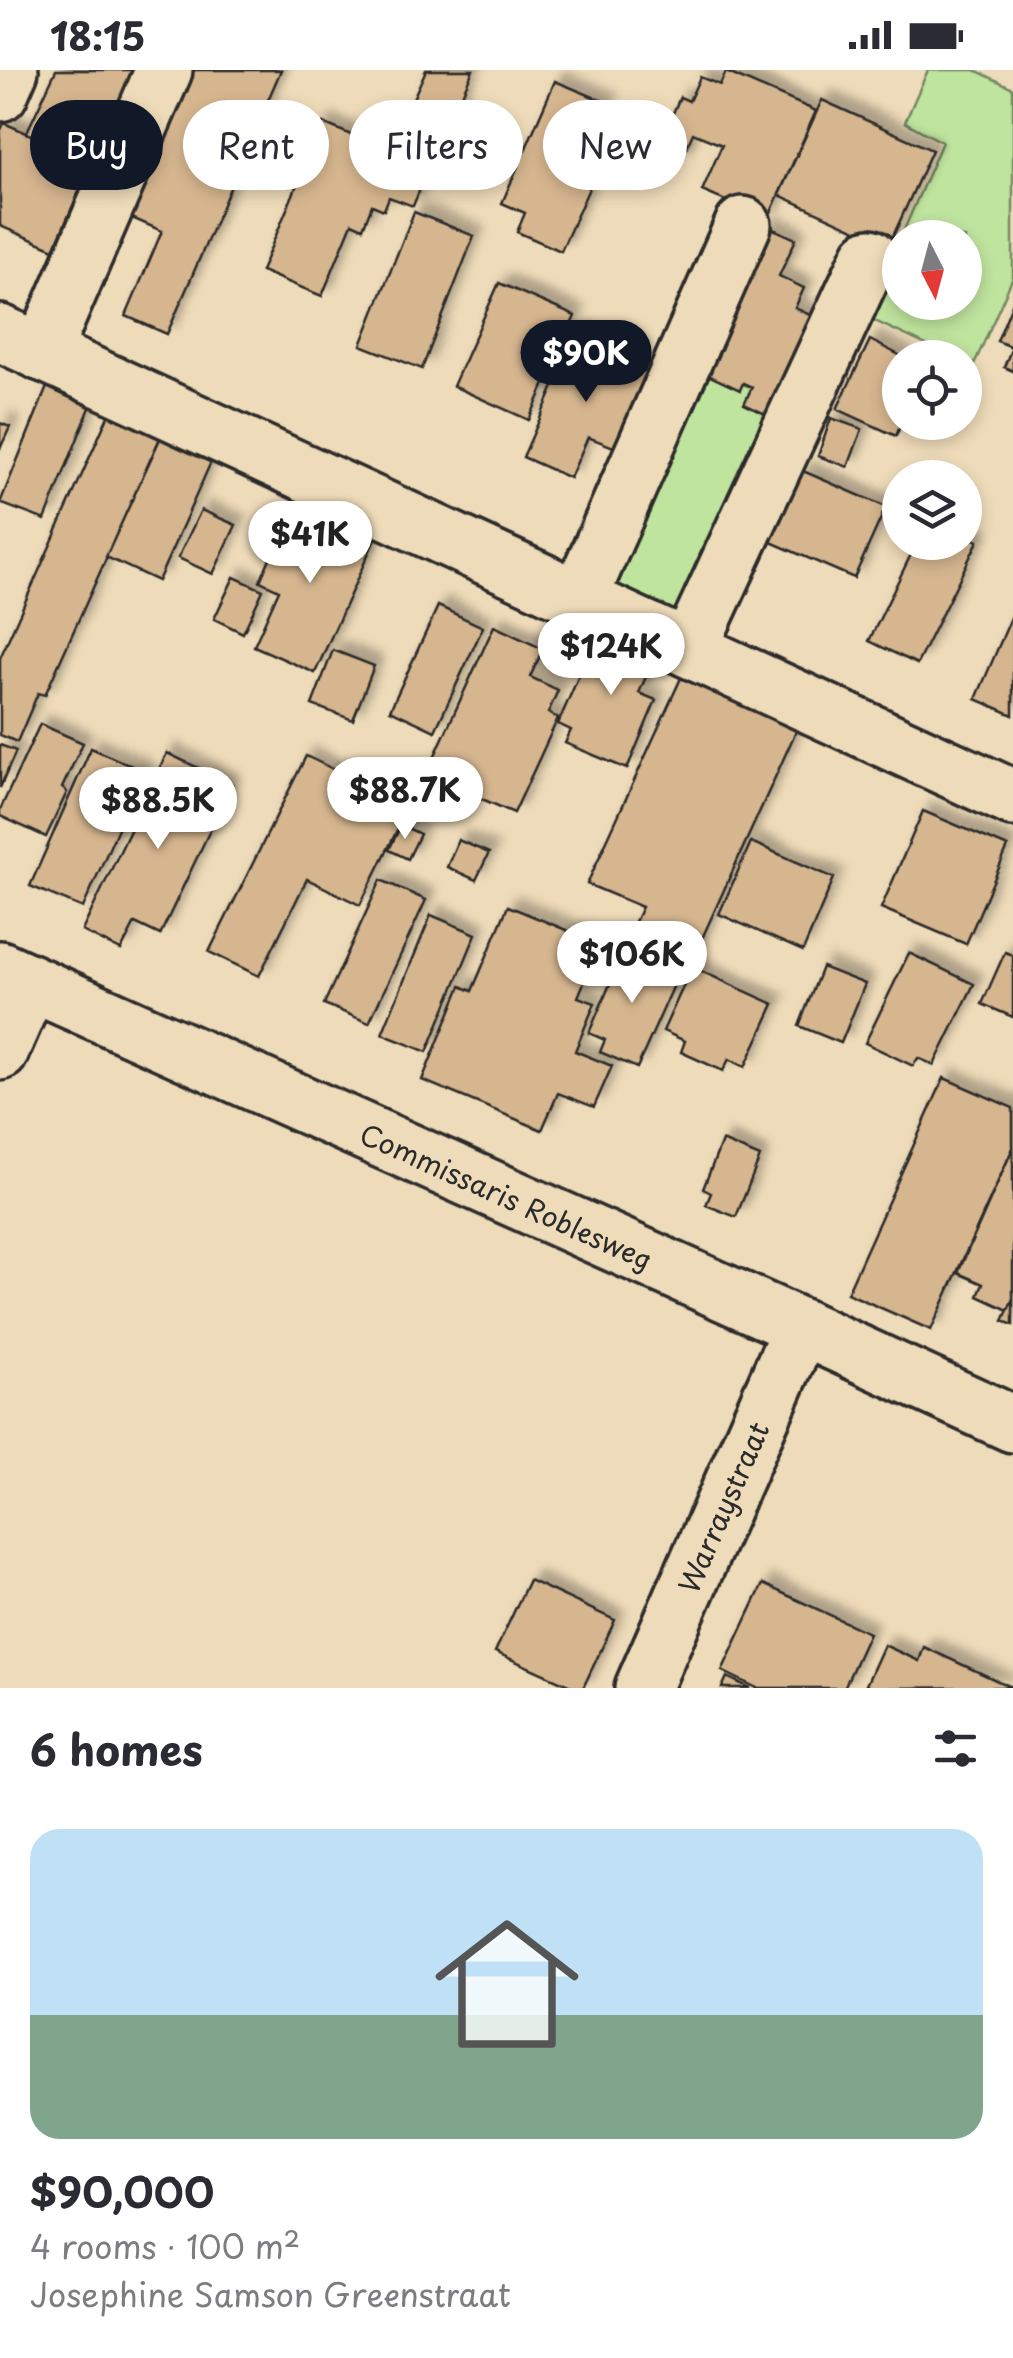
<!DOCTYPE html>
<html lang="en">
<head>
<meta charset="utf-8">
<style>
  body { margin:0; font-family:"Playpen Sans",sans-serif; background:#f2f2f3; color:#2b2b33; height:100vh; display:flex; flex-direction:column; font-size:38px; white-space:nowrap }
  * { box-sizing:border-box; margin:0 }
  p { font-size:32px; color:#7c7c81 }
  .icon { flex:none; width:55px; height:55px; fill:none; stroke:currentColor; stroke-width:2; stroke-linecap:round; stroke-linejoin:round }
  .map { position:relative; height:1618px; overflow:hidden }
  .sheet { display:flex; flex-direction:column; background:#fff; flex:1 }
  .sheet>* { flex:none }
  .banner { position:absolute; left:30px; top:30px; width:955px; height:90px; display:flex; gap:20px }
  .needle { width:65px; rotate:174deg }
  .fabs { position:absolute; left:882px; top:150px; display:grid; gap:20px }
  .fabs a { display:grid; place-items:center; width:100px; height:100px; border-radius:50%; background:#fff; box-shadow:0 5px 15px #0003; font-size:50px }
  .price { position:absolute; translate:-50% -85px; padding:0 22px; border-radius:35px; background:#fff; color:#222; font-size:32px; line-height:65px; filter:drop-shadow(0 2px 5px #0008) }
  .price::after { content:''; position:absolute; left:50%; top:60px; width:30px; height:22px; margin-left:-15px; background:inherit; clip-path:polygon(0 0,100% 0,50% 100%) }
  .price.on { background:#111827; color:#fff }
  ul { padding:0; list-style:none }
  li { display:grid; align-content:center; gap:20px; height:530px; padding:0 30px }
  li span { display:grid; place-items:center; height:310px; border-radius:30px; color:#555 }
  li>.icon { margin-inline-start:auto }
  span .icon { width:180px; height:180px; fill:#fffc; stroke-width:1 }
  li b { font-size:42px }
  h2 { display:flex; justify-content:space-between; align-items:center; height:120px; padding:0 30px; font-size:42px }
  .tag { padding:0 35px; border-radius:45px; background:#fff; box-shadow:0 5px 15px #0003; font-size:35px; line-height:90px }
  .tag.on { background:#111827; color:#fff }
  .status { display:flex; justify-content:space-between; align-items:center; height:70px; padding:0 50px; background:#fff; direction:ltr }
  .status svg { height:28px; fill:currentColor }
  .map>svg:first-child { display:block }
  .green { fill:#bfe49e; stroke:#758864; stroke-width:2.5 }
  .building { fill:#d6b68f; stroke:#2b2b2b; stroke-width:2.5; filter:url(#shadow) }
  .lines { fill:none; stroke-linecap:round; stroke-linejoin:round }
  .minor-casing { stroke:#2b2b2b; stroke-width:62 }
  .minor { stroke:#eedbb9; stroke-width:55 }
  .labels { text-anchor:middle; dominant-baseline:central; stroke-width:8; stroke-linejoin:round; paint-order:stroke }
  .street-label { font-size:28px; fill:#2b2b2b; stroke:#eedbb9 }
</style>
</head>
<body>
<div class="status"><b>18:15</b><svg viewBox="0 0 49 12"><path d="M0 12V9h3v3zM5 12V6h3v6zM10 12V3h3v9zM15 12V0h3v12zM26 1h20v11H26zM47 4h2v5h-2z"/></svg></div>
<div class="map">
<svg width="1013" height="1618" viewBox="0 0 1013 1618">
  <defs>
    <filter id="shadow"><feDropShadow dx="9" dy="-9" stdDeviation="5" flood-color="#0004"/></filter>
  </defs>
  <rect width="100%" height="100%" fill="#eedbb9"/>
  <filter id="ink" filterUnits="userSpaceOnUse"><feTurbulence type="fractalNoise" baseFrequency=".01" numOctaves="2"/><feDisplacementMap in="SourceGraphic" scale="20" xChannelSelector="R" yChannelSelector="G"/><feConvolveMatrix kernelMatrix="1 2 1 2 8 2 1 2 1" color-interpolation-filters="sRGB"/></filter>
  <g filter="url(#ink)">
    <!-- green -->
    <g class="green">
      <path d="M928,0H975L1013,18V207L973,297L965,294V288L952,287L866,247L900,170V232H965V168L901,167L942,72L905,52Z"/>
      <path d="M697,300L752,317L745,334L767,345L677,543L601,509Z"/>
    </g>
    <!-- building -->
    <g class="building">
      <path d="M56,0H148L101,96L26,64Z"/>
      <path d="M172,0H281L167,264L126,246L162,161L111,139L160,77L180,33L161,25Z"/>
      <path d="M426,0H473L442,69L403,51Z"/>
      <path d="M726,2L816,41L768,149L702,121L722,75L693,63L682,88L658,78L680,27L689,31L700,7L720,15Z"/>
      <path d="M555,11L608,33L574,109L590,116L561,181L517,162L525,143L502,133Z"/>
      <path d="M822,30L932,80L889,175L779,125Z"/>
      <path d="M4,53L92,92L54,179L0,156V62Z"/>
      <path d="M323,53L370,73L362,90L376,95L384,76L430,95L413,136L389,127L384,140L372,135L363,158L352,153L322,226L261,201Z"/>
      <path d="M414,142L474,166L422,299L361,275Z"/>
      <path d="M767,156L796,169L779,206L804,218L795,238L827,253L780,351L744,334L752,317L743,313L740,320L697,300Z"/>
      <path d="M499,213L575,246L529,350L453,316Z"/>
      <path d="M1013,232V301L1004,297L1012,277L997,271Z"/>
      <path d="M578,262L624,282L621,290L649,303L616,378L588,367L570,408L523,387Z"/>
      <path d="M870,270L905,288H900V352H924L919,363L901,354L896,366L837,339Z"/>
      <path d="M47,317L91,335L45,450L0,433Z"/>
      <path d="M117,326L169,348L45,625L38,623L17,672L0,665V588Z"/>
      <path d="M831,348L862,359L848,397L818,386Z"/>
      <path d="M0,353L10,357L0,379Z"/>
      <path d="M164,360L215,383L158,511L106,487Z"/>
      <path d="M803,401L886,437L854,508L771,472Z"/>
      <path d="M294,434L375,469L315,603L254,576L279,520L260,511Z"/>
      <path d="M201,440L236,455L213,504L178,488Z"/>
      <path d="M965,465L978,471L917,594L869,571L917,472H965Z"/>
      <path d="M234,507L263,520L243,563L214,549Z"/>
      <path d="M438,536L483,557L435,661L390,640Z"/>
      <path d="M1013,543V645L976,629Z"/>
      <path d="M601,554L658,578L639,623L656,630L627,699L565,673L571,660L558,654Z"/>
      <path d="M494,556L543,579L530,607L558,620L548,643L558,648L514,743L457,718L453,728L422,714Z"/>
      <path d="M333,580L374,596L353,650L312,635Z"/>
      <path d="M681,608L797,659L694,886L632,858L642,837L587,814Z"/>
      <path d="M40,654L83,673L62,718L67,722L46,767L0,746V740Z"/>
      <path d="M0,675L16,681L0,718Z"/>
      <path d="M91,678L143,701L83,838L30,816Z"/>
      <path d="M167,683L232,714L160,865L135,853L121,880L82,861Z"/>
      <path d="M306,686L409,736L360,835L307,809L259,906L209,882Z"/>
      <path d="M923,741L1008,777L966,874L881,838Z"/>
      <path d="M401,755L420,764L408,789L389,780Z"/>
      <path d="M458,770L489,783L476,810L447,797Z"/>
      <path d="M751,772L834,808L803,881L719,844Z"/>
      <path d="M381,810L426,830L369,953L324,934Z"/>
      <path d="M508,836L600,874L578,927L595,933L575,981L612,996L594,1037L558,1023L542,1060L422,1010L461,916L472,921Z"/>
      <path d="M431,845L476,864L427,982L382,964Z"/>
      <path d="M628,872L662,887L654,906L674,915L637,998L600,982L605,970L589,963Z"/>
      <path d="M1005,882L1013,885V947L982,934Z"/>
      <path d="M909,883L974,914L934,995L918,988L913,996L865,973Z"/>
      <path d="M692,897L774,934L745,997L729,989L723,1001L681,982L685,971L663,961Z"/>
      <path d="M822,897L865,914L841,973L799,956Z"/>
      <path d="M944,1008L1013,1038V1078L931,1260L847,1223Z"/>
      <path d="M722,1071L760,1087L736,1147L706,1135L711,1123L703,1119Z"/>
      <path d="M1013,1078V1229L1008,1240L978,1226L983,1214L958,1203Z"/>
      <path d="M1013,1229V1255L1003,1251Z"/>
      <path d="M529,1510L615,1550L583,1618H575L495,1582Z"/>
      <path d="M763,1514L869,1563L844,1618H757L722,1601Z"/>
      <path d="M884,1575L919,1591L924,1577L1011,1617L872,1618L866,1615Z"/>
      <path d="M727,1607L750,1618H722Z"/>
    </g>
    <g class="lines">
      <!-- minor casing -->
      <g class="minor-casing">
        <g id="minor">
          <path d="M0,23L10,0"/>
          <path d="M0,263L1013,728"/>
          <path d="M42,283L164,0"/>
          <path d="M579,529L743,155"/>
          <path d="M689,579L870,187"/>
          <path id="s1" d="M0,899L801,1257L1013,1354"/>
          <path d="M0,982L30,913"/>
          <path id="s2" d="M643,1618L801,1257"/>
        </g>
      </g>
      <!-- minor -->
      <use href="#minor" class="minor"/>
    </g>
  </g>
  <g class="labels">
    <!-- street labels -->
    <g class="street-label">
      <text stroke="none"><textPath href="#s1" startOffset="555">Commissaris Roblesweg</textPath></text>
      <text stroke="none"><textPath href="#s2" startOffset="198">Warraystraat</textPath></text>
    </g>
  </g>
</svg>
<div class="fabs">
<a><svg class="needle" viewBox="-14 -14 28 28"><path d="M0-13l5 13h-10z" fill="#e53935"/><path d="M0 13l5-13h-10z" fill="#7c7c81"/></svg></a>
<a><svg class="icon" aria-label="locate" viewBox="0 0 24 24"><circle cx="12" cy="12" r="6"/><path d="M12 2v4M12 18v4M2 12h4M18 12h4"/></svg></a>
<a><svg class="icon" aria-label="layers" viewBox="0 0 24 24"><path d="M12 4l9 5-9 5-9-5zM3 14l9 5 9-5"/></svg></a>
</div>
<b class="price on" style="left:586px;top:335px">$90K</b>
<b class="price" style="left:310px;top:516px">$41K</b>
<b class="price" style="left:611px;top:628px">$124K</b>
<b class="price" style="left:405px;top:772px">$88.7K</b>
<b class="price" style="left:158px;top:782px">$88.5K</b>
<b class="price" style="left:632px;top:936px">$106K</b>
<div class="banner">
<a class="tag on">Buy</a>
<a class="tag">Rent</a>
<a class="tag">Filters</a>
<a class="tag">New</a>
</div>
</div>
<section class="sheet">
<h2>6 homes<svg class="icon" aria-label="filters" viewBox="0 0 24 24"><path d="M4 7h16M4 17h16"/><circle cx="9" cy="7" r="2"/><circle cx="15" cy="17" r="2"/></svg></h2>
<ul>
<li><span style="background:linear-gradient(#bfe0f5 60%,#7fa58c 0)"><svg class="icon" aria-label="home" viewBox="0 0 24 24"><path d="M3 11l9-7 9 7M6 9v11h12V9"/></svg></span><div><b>$90,000</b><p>4 rooms · 100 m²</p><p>Josephine Samson Greenstraat</p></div></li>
</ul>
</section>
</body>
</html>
